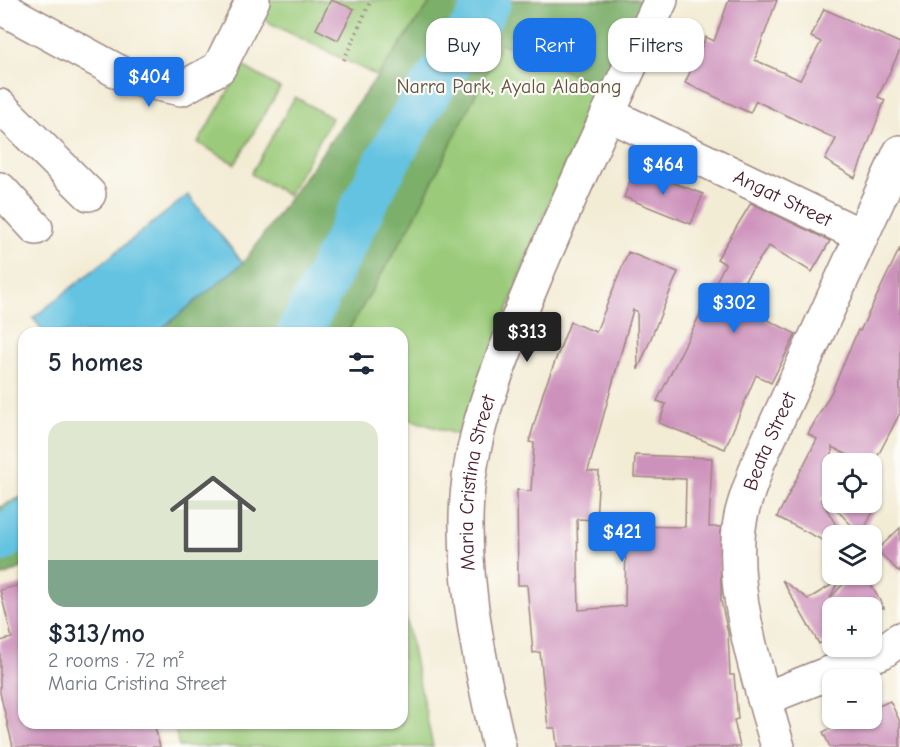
<!DOCTYPE html>
<html lang="en">
<head>
<meta charset="utf-8">
<style>
  body { margin:0; font-family:"Comic Neue",sans-serif; background:#f6f6f7; color:#1f2937; height:100vh; display:flex; flex-direction:column; font-size:22px; white-space:nowrap }
  * { box-sizing:border-box; margin:0 }
  p { font-size:20px; color:#747a83 }
  .icon { flex:none; width:33px; height:33px; fill:none; stroke:currentColor; stroke-width:2; stroke-linecap:round; stroke-linejoin:round }
  .map { position:relative; flex:1; overflow:hidden }
  .panel { position:absolute; left:18px; top:327px; width:390px; height:402px; display:flex; flex-direction:column; background:#fff; border-radius:18px; box-shadow:0 2px 4px #0004 }
  .panel>* { flex:none }
  .banner { position:absolute; left:426px; top:18px; width:384px; height:54px; display:flex; gap:12px }
  .buttons { position:absolute; left:822px; top:453px; display:grid; gap:12px }
  .buttons a { display:grid; place-items:center; width:60px; height:60px; border-radius:12px; background:#fff; box-shadow:0 2px 4px #0004; font-size:30px }
  .price { position:absolute; translate:-50% -51px; padding:0 14px; border-radius:6px; background:#1a73e8; color:#fff; font-size:20px; line-height:39px; filter:drop-shadow(0 2px 3px #0008) }
  .price::after { content:''; position:absolute; left:50%; top:36px; width:18px; height:14px; margin-left:-9px; background:inherit; clip-path:polygon(0 0,100% 0,50% 100%) }
  .price.on { background:#222; color:#fff }
  ul { padding:0; list-style:none }
  li { display:grid; align-content:center; gap:12px; height:318px; padding:0 30px }
  li span { display:grid; place-items:center; height:186px; border-radius:18px; color:#555 }
  li>.icon { margin-inline-start:auto }
  span .icon { width:108px; height:108px; fill:#fffc; stroke-width:1 }
  li b { font-size:26px }
  h2 { display:flex; justify-content:space-between; align-items:center; height:72px; padding:0 30px; font-size:26px }
  .chip { padding:0 21px; border-radius:18px; background:#fff; box-shadow:0 2px 4px #0004; font-size:21px; line-height:54px }
  .chip.on { background:#1a73e8; color:#fff }
  .map>svg:first-child { display:block }
  .green { fill:#9bcb7a; stroke:#727552; stroke-width:1.5 }
  .forest { fill:#7caf6a; stroke:#63674a; stroke-width:1.5 }
  .water { fill:#63c3e1; stroke:#567186; stroke-width:1.5 }
  .lines { fill:none; stroke-linecap:round; stroke-linejoin:round }
  .river { stroke:#63c3e1; stroke-width:45 }
  .building { fill:#cd92bc }
  .minor-casing { stroke:#9e8680; stroke-width:36 }
  .path { stroke:#9e8680; stroke-width:4; stroke-dasharray:1.5 4.5; stroke-linecap:butt }
  .minor { stroke:#fff; stroke-width:33 }
  .labels { text-anchor:middle; dominant-baseline:central; stroke-width:4.5; stroke-linejoin:round; paint-order:stroke }
  .park-label { font-size:20px; fill:#625343; stroke:#fdfcf7 }
  .street-label { font-size:20px; fill:#4a1f2b; stroke:#fdfcf7 }
</style>
</head>
<body>
<div class="map">
<svg width="900" height="747" viewBox="0 0 900 747">
  <rect width="100%" height="100%" fill="#fdfcf7"/>
  <filter id="ink" filterUnits="userSpaceOnUse"><feTurbulence type="fractalNoise" baseFrequency=".0167" numOctaves="2"/><feDisplacementMap in="SourceGraphic" scale="12" xChannelSelector="R" yChannelSelector="G"/><feConvolveMatrix kernelMatrix="1 2 1 2 8 2 1 2 1" color-interpolation-filters="sRGB"/></filter>
  <filter id="wash" filterUnits="userSpaceOnUse"><feTurbulence type="fractalNoise" baseFrequency=".008" numOctaves="4" result="noise"/><feDisplacementMap in="SourceGraphic" scale="24" xChannelSelector="R" yChannelSelector="G"/><feGaussianBlur stdDeviation="1.35" result="paint"/><feColorMatrix in="noise" values="0 0 0 0 0 0 0 0 0 0 0 0 0 0 0 0 0 1.4 0 .05"/><feComposite in="paint" operator="in"/></filter>
  <g filter="url(#wash)">
    <rect width="100%" height="100%" fill="#f3ecd5"/>
    <!-- green -->
    <g class="green">
      <path d="M270,0H646L538,227L462,436L402,417V333H299L424,99L270,23L262,16Z"/>
      <path d="M243,66L280,88L235,164L198,143Z"/>
      <path d="M295,97L332,118L288,195L251,174Z"/>
      <path d="M402,601L433,747H179L174,723H402Z"/>
    </g>
    <!-- forest -->
    <g class="forest">
      <path d="M432,0H646L604,88L501,43L414,219L347,333H156L243,263Z"/>
      <path d="M24,496V567L0,577V507Z"/>
    </g>
    <!-- water -->
    <path class="water" d="M188,195L243,263L156,333H45L33,318Z"/>
    <g class="lines">
      <!-- river -->
      <g class="river">
        <path d="M299,333C339,255 377,173 424,99C446,65 471,36 489,0"/>
        <path d="M0,540L24,522"/>
      </g>
    </g>
    <g id="blocks">
      <!-- building -->
      <g class="building">
        <path d="M331,0L354,9L338,40L316,29Z"/>
        <path d="M729,0H777L755,60L800,80L821,42L811,37L824,9L900,43V50L878,97L885,100L855,178L825,160L836,139L756,101L750,113L685,83L706,37L714,41Z"/>
        <path d="M635,168L703,194L691,224L624,197Z"/>
        <path d="M751,203L830,241L812,272L769,246L730,301L796,334L771,383L756,375L725,449L659,423L666,404L657,401L725,264L717,259Z"/>
        <path d="M900,248V413L872,467V464H865L832,447V491L821,499L842,536H832V545L777,517L817,439L808,434L832,391L858,330L860,331Z"/>
        <path d="M628,252L678,272L638,370L637,311L633,310L588,471L599,472L596,520L577,519L579,610L625,606L626,526L685,527L686,479L634,477L635,455L712,458L709,527H721V601L728,633L730,675H734L738,719L734,720L740,747H557L555,728H548L540,652L533,653L527,585H518L517,490L531,491L534,443L529,442L543,393L570,322L596,332Z"/>
        <path d="M829,502H878L861,535Z"/>
        <path d="M900,528V573L877,550Z"/>
        <path d="M853,574H865L884,608H832V636L819,644L782,580L808,599L838,581L830,598Z"/>
        <path d="M24,584V723H154L160,747H13L0,693V641L12,638L0,590Z"/>
        <path d="M890,701L900,722V747H830L823,732L852,718H872V709Z"/>
      </g>
    </g>
  </g>
  <g filter="url(#ink)">
    <use href="#blocks" fill-opacity="0" stroke="#9e8680" stroke-width="1.5"/>
    <g class="lines">
      <!-- minor casing -->
      <g class="minor-casing">
        <g id="minor">
          <path d="M0,7L130,78L181,89L219,68L253,0"/>
          <path d="M0,106L89,194"/>
          <path id="s1" d="M608,114L860,235"/>
          <path d="M0,189L36,228"/>
          <path d="M764,699L882,652L900,639"/>
          <path id="s2" d="M499,747C482,672 465,596 466,519C467,435 501,360 532,285C572,189 617,94 661,0"/>
          <path id="s3" d="M778,747C759,681 727,584 741,516C745,498 753,480 758,463L900,152"/>
        </g>
      </g>
      <!-- path -->
      <path class="path" d="M344,60L371,0"/>
      <!-- minor -->
      <use href="#minor" class="minor"/>
    </g>
  </g>
  <g class="labels">
    <!-- park labels -->
    <g class="park-label">
      <text x="509" y="86">Narra Park, Ayala Alabang</text>
    </g>
    <!-- street labels -->
    <g class="street-label">
      <text stroke="none"><textPath href="#s1" startOffset="194">Angat Street</textPath></text>
      <text stroke="none"><textPath href="#s3" startOffset="316">Beata Street</textPath></text>
      <text stroke="none"><textPath href="#s2" startOffset="268">Maria Cristina Street</textPath></text>
    </g>
  </g>
</svg>
<div class="buttons">
<a><svg class="icon" aria-label="locate" viewBox="0 0 24 24"><circle cx="12" cy="12" r="6"/><path d="M12 2v4M12 18v4M2 12h4M18 12h4"/></svg></a>
<a><svg class="icon" aria-label="layers" viewBox="0 0 24 24"><path d="M12 4l9 5-9 5-9-5zM3 14l9 5 9-5"/></svg></a>
<a>+</a>
<a>−</a>
</div>
<b class="price" style="left:149px;top:108px">$404</b>
<b class="price" style="left:663px;top:196px">$464</b>
<b class="price" style="left:734px;top:334px">$302</b>
<b class="price on" style="left:527px;top:363px">$313</b>
<b class="price" style="left:622px;top:563px">$421</b>
<div class="banner">
<a class="chip">Buy</a>
<a class="chip on">Rent</a>
<a class="chip">Filters</a>
</div>
<section class="panel">
<h2>5 homes<svg class="icon" aria-label="filters" viewBox="0 0 24 24"><path d="M4 7h16M4 17h16"/><circle cx="9" cy="7" r="2"/><circle cx="15" cy="17" r="2"/></svg></h2>
<ul>
<li><span style="background:linear-gradient(#dfe7d0 75%,#7fa58c 0)"><svg class="icon" aria-label="home" viewBox="0 0 24 24"><path d="M3 11l9-7 9 7M6 9v11h12V9"/></svg></span><div><b>$313/mo</b><p>2 rooms · 72 m²</p><p>Maria Cristina Street</p></div></li>
</ul>
</section>
</div>
</body>
</html>
